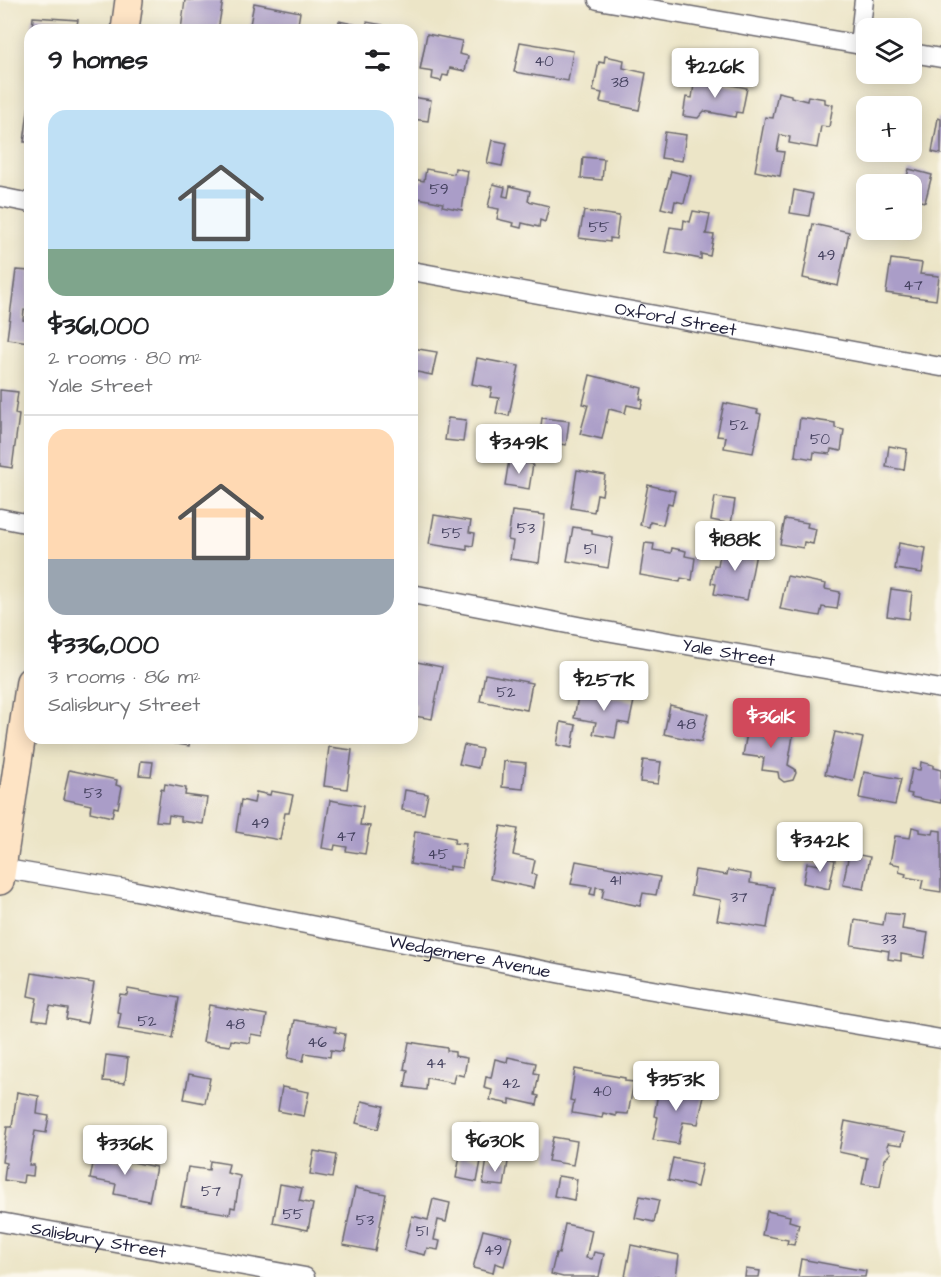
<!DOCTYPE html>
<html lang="en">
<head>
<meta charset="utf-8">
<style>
  body { margin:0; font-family:"Architects Daughter",sans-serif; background:#f2f2f2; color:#202124; height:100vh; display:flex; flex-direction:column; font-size:22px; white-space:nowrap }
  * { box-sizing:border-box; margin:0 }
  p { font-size:20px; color:#757577 }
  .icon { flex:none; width:33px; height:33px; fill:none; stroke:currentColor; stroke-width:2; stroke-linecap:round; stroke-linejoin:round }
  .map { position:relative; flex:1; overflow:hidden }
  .details { position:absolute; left:24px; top:24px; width:394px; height:720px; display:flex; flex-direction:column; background:#fff; border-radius:18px; box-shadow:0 3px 15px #0003 }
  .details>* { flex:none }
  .controls { position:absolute; left:856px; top:18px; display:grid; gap:12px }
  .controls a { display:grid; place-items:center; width:66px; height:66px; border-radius:12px; background:#fff; box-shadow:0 3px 15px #0003; font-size:30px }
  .price { position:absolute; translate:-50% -51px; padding:0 14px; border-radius:6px; background:#fff; color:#222; font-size:20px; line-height:39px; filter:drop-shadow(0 2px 3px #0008) }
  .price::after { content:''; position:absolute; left:50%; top:36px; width:18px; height:14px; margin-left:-9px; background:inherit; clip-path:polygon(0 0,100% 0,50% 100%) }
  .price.on { background:#d1495b; color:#fff }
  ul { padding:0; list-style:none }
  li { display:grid; align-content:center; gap:12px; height:318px; padding:0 24px }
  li+li { border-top:2px solid #e0e0e0 }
  li span { display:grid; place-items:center; height:186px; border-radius:18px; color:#555 }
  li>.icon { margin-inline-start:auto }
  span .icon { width:108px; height:108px; fill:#fffc; stroke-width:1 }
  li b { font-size:26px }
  h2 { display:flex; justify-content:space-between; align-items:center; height:72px; padding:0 24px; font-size:26px }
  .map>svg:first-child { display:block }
  .building { fill:#aa9dc8 }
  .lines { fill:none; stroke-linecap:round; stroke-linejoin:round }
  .street-casing { stroke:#69666c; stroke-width:21 }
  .secondary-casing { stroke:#69666c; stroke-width:30 }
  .street { stroke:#fff; stroke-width:18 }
  .secondary { stroke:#fee4c5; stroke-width:27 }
  .labels { text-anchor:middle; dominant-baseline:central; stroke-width:4.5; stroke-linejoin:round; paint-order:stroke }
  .number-label { font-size:15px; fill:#44415e }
  .street-label { font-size:18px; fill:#22223b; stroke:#fbf7ec }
</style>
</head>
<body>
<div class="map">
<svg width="941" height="1277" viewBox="0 0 941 1277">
  <rect width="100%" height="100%" fill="#fbf7ec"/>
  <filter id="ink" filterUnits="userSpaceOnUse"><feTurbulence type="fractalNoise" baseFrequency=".0167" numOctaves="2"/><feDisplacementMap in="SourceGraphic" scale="12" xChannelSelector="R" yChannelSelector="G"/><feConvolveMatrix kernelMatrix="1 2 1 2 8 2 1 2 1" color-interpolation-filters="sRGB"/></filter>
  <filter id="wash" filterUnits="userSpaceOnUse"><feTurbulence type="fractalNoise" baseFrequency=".008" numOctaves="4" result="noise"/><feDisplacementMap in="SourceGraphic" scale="24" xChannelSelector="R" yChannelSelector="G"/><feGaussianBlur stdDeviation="1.35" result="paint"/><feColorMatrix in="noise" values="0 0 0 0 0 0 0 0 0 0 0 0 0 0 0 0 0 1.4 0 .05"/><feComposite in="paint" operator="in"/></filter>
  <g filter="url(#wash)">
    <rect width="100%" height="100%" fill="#ece5c7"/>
    <g id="blocks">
      <!-- building -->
      <g class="building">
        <path d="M185,0H223L218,30H181Z"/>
        <path d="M254,3L300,12L297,30H249Z"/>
        <path d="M33,17L78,20L76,30H32Z"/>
        <path d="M339,21L366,27L367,22L383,25V30H337Z"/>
        <path d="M427,34L462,41L459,54L468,56L465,71L450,68L448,76L443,75L441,81L432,79L433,72L420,70Z"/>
        <path d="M520,42L573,51L568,81L514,72Z"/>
        <path d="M605,56L624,60L623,68L646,73L639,110L600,102L602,93L593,91L599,62L604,63Z"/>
        <path d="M695,78L747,88L742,113L736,112L735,117L704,111L698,118L683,116L686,97L692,98Z"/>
        <path d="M778,92L791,95V97L807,101L808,96L825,99V103L833,105L829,127L821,126L817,148L789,143L790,137L780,135L777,151L784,152L780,176L755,171L765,117L773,118Z"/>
        <path d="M412,97L431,100L428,121L412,119Z"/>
        <path d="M29,104H30V142H24Z"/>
        <path d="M938,118L941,119V154L932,152Z"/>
        <path d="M665,132L686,135L682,161L661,158Z"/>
        <path d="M492,140L507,143L502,166L487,163Z"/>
        <path d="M583,157L604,159L602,180L581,178Z"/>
        <path d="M455,168L468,171L462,210L442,206L443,203L418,198L417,203L412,202V179L424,181L426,169L454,174Z"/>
        <path d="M909,169L932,175L925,202L912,199V184H905Z"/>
        <path d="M671,171L691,176L684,203L675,201L673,211L661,208Z"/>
        <path d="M493,184L505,187L503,196L508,197L510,186L530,191L528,201L549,206L545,222L540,220L539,227L522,223L521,228L513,226L514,223L497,219L499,209L488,207Z"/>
        <path d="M794,190L813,194L809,216L790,213Z"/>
        <path d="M584,211L619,216L616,239L610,238V242L579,238Z"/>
        <path d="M693,211L710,214L706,234L714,235L710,256L701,254V259L665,252L670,227L683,229L684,220L690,222Z"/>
        <path d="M912,212H917L914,235L892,232L893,230H912Z"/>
        <path d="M813,224L849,232L838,286L803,278Z"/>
        <path d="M891,259L922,263L920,274L939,276L936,300L886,293Z"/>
        <path d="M16,270L30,271V311L24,310L23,320L30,321L29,342L7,339Z"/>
        <path d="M412,348L437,352L432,375L412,371Z"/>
        <path d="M477,358L519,366L509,416L496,413L499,398L490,397L492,388L472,384Z"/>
        <path d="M590,375L642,388L640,399L643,400L641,408L627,405L625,413L609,409L602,439L580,434L588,405L583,404Z"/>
        <path d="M0,390L18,392L15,414L19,415L12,468L0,466Z"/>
        <path d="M724,403L758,410L757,413L761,414L753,453L724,448L726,437L717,436Z"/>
        <path d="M448,418L466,420L463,442L445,440Z"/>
        <path d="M542,418L569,421L566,445L539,441Z"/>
        <path d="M800,418L835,423V428L844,430L841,451L831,449L830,454L814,452L813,459L795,456Z"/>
        <path d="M889,446L907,449L904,470L886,467Z"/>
        <path d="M509,460L533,464L529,489L505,485Z"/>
        <path d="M577,470L605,475L602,495L597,494L594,512L571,508Z"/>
        <path d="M648,485L675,491L672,504L668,503L663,525L650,522L649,527L640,525Z"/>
        <path d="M715,497L735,500L731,524L711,520Z"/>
        <path d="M512,511L545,515L539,563L510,559L513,541L508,540Z"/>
        <path d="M434,515L471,521L469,532L475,533L473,546L467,545V550L429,544Z"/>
        <path d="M785,519L808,523L807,527L816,529L813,544L804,542L803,548L780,544Z"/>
        <path d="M573,527L592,530V534L613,538L608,568L567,561Z"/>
        <path d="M645,543L654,544L653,550L671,553L672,548L686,551L685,556L695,558L692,580L681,578L680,582L640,575Z"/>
        <path d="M729,543L757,548L747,600L714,594L716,584L711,583L714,565L718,566L720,553L727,554Z"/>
        <path d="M899,543L926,548L922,573L895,569Z"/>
        <path d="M787,576L826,584L825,589L840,592L837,609L822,607L820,616L780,609Z"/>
        <path d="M891,589L912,592L909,619L887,616Z"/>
        <path d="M412,661L442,667L432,719L414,716L416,704H412Z"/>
        <path d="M485,674L532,683L527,710L480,701Z"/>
        <path d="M579,691L634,701L629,724L618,722L615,738L593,734L596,722L574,718Z"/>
        <path d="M670,705L708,714L701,742L664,734Z"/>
        <path d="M561,722L576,725L572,748L557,745Z"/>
        <path d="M749,722L794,730L788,765L795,769L796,773L793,780L784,782L779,778L778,772L762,770L764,758L743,755Z"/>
        <path d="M835,732L863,738L853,781L825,774Z"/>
        <path d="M166,738H190L189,746L166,742Z"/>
        <path d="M464,745L482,749L478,768L459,764Z"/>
        <path d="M329,747L352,750L347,789L324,786Z"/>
        <path d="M643,760L661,762L658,784L640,782Z"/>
        <path d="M141,761L153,762L151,776L139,775Z"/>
        <path d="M504,761L526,763L523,789L502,787Z"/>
        <path d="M921,762L933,765V768L941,770V803L911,797L912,794L907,793L912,769L920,770Z"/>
        <path d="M69,770L117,780L116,785L122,787L118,808L114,807L112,817L90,812L91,805L63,799Z"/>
        <path d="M864,772L901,779L895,805L859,798Z"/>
        <path d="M165,784L186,788L185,795L207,798L203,824L181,821V817L169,815L168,822L156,821L161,789L164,790Z"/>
        <path d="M405,790L428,794L424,814L402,810Z"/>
        <path d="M271,791L293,795L289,813H285L280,840L236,832L241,800L254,803L256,792L270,795Z"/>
        <path d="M330,800L363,806L360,825L370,826L365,854L346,851L347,847L335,845L334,850L322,848Z"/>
        <path d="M501,826L518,829L513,855L535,860L532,874L536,875L533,888L490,879Z"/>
        <path d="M912,827L920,829V832L933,834L934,830L941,831V892L921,889L923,880L905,877L906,874L899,872L900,865L890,863L895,836L910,838Z"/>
        <path d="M415,831L455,838L454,843L466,844L462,868L449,866V870L410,864Z"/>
        <path d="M849,853L870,857L864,889L843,885Z"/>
        <path d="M822,857L835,860L829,889L803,883L807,863L820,865Z"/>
        <path d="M576,861L660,877L656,895L643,893L640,906L602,898L604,888L596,887L595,895L590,894L592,887L571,884Z"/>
        <path d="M695,870L727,875L728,870L751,874L750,883L774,887L767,928L717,920L721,900L691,895Z"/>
        <path d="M885,913L904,915L902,929L928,933L924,958L901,954V961L888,959L889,951L851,945L855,920L883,925Z"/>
        <path d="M32,973L94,983L87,1023L66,1019L68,1009L50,1006L47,1021L33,1019L37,998L28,996Z"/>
        <path d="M128,989L179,998L172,1038L118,1029L121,1013L117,1012L120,994L127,995Z"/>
        <path d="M209,1005L267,1015L263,1036L251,1034L250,1043L231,1040L230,1046L203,1042Z"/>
        <path d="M295,1020L336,1027L335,1032L345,1034L342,1052L331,1050L330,1057L305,1053L303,1061L288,1058Z"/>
        <path d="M409,1042L447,1048V1051L455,1052V1056L467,1058L464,1076L455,1074L453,1083L427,1078L426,1090L405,1087L408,1070L404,1069Z"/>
        <path d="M106,1055L128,1058L125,1083L103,1081Z"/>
        <path d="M508,1057L536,1063L534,1073L539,1074L535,1095L539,1096L537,1105L510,1099V1104L490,1100L492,1090L484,1088L486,1077L491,1078L495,1059L507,1062Z"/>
        <path d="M575,1069L625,1078V1081L634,1082L628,1114L616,1113V1116L603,1113L602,1118L572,1113L574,1101L570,1100Z"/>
        <path d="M189,1074L210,1078L205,1103L184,1099Z"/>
        <path d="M677,1083L688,1085L686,1091L704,1095L698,1124L683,1122L678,1144L653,1140L658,1117L654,1116L659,1087L676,1090Z"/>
        <path d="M282,1087L309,1092L304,1116L278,1111Z"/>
        <path d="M17,1092L39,1096L37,1114L49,1116L46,1133L35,1131L29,1165H34L33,1176L24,1175L23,1183L4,1180L6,1163L2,1162L7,1127H12Z"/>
        <path d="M362,1101L384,1106L378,1129L356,1123Z"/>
        <path d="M845,1121L905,1133L902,1145L888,1143L887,1146L891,1153L885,1159L880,1187L862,1184L867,1158L839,1152Z"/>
        <path d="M474,1123L494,1127L490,1150L469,1145Z"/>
        <path d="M553,1137L577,1141L573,1165L548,1161Z"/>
        <path d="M314,1151L336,1155L332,1178L310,1174Z"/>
        <path d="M95,1154L156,1167L149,1201L114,1194L116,1184L90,1179Z"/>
        <path d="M460,1156L481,1161L477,1182L456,1178Z"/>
        <path d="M673,1158L702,1164L697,1187L668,1180Z"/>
        <path d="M487,1159L508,1162L504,1186L483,1184Z"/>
        <path d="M210,1161L229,1164L227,1173L240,1176L235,1208L231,1207L230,1214L181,1206L188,1167L209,1170Z"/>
        <path d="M558,1176L577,1179L574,1200L554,1196Z"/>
        <path d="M280,1184L302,1188L299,1201L313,1204L308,1230L273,1223Z"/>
        <path d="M355,1188L386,1194L375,1251L343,1245Z"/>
        <path d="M640,1196L659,1200L654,1222L635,1218Z"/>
        <path d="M433,1199L450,1203L446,1222L438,1220L434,1240L440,1241L438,1250L427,1248L425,1255L404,1250L412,1216L428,1220Z"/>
        <path d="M767,1211L790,1216L789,1221L799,1224L794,1245L787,1244L788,1240L762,1235Z"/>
        <path d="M565,1224L592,1230L586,1258L592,1259L594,1252L604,1254L599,1277H563L551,1274L556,1253L559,1254Z"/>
        <path d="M483,1230L512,1237L504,1266L495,1263L493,1273L473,1268Z"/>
        <path d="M631,1245L679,1255L676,1277H625Z"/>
        <path d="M801,1259L866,1271L865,1277H798Z"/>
        <path d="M746,1269L760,1271L759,1277H745Z"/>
      </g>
    </g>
  </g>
  <g filter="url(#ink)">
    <use href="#blocks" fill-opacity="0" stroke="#69666c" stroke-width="1.5"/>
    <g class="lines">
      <!-- street casing -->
      <g class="street-casing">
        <g id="street">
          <path d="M598,0L867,46"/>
          <path d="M859,45L864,0"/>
          <path d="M912,53L941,58"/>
          <path d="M0,197L30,203"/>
          <path id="s1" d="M412,271L941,367"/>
          <path d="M0,518L30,524"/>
          <path id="s2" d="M412,594L583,627L941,689"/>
          <path id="s3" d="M0,868L131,890L588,979L941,1039"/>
          <path id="s4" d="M0,1222L305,1277"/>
        </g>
      </g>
      <!-- secondary casing -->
      <g class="secondary-casing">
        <g id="secondary">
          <path d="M125,30L129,0"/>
          <path d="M0,881L30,681"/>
        </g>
      </g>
      <!-- street -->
      <use href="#street" class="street"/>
      <!-- secondary -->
      <use href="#secondary" class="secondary"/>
    </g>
  </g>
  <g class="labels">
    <!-- number labels -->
    <g class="number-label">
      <text x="544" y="61">40</text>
      <text x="620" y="82">38</text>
      <text x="439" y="189">59</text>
      <text x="599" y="227">55</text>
      <text x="826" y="255">49</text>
      <text x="913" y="285">47</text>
      <text x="739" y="425">52</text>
      <text x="820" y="439">50</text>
      <text x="526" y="528">53</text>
      <text x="452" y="533">55</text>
      <text x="590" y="549">51</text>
      <text x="506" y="692">52</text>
      <text x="686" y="724">48</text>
      <text x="93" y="793">53</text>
      <text x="260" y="823">49</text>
      <text x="346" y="836">47</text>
      <text x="438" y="854">45</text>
      <text x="615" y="880">41</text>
      <text x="739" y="897">37</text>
      <text x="889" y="939">33</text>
      <text x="147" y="1021">52</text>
      <text x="235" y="1024">48</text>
      <text x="317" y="1042">46</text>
      <text x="436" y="1063">44</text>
      <text x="511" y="1083">42</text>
      <text x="602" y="1091">40</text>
      <text x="211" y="1191">57</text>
      <text x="293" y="1214">55</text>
      <text x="365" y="1220">53</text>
      <text x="422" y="1231">51</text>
      <text x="493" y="1250">49</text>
    </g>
    <!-- street labels -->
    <g class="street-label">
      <text stroke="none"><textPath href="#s1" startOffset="268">Oxford Street</textPath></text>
      <text stroke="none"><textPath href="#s2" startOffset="322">Yale Street</textPath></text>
      <text stroke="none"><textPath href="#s3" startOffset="478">Wedgemere Avenue</textPath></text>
      <text stroke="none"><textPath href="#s4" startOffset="100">Salisbury Street</textPath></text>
    </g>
  </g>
</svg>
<div class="controls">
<a><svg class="icon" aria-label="layers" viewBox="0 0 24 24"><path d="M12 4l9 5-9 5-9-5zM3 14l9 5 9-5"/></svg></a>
<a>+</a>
<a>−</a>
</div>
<b class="price" style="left:715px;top:99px">$226K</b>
<b class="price" style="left:519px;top:475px">$349K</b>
<b class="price" style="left:735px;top:572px">$188K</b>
<b class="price" style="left:604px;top:712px">$257K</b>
<b class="price on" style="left:771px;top:749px">$361K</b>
<b class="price" style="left:820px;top:873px">$342K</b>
<b class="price" style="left:676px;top:1112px">$353K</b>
<b class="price" style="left:495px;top:1173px">$630K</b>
<b class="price" style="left:125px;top:1176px">$336K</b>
<section class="details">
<h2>9 homes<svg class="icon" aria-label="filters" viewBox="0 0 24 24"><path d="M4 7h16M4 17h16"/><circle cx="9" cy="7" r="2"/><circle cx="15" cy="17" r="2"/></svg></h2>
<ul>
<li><span style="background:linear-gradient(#bfe0f5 75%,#7fa58c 0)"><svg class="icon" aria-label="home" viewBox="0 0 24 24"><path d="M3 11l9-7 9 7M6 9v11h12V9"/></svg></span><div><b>$361,000</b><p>2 rooms · 80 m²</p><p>Yale Street</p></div></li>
<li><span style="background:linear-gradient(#ffd9b3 70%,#9aa5b1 0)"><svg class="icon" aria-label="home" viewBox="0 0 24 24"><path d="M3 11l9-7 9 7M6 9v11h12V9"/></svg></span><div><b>$336,000</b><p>3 rooms · 86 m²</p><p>Salisbury Street</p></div></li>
</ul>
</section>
</div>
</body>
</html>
